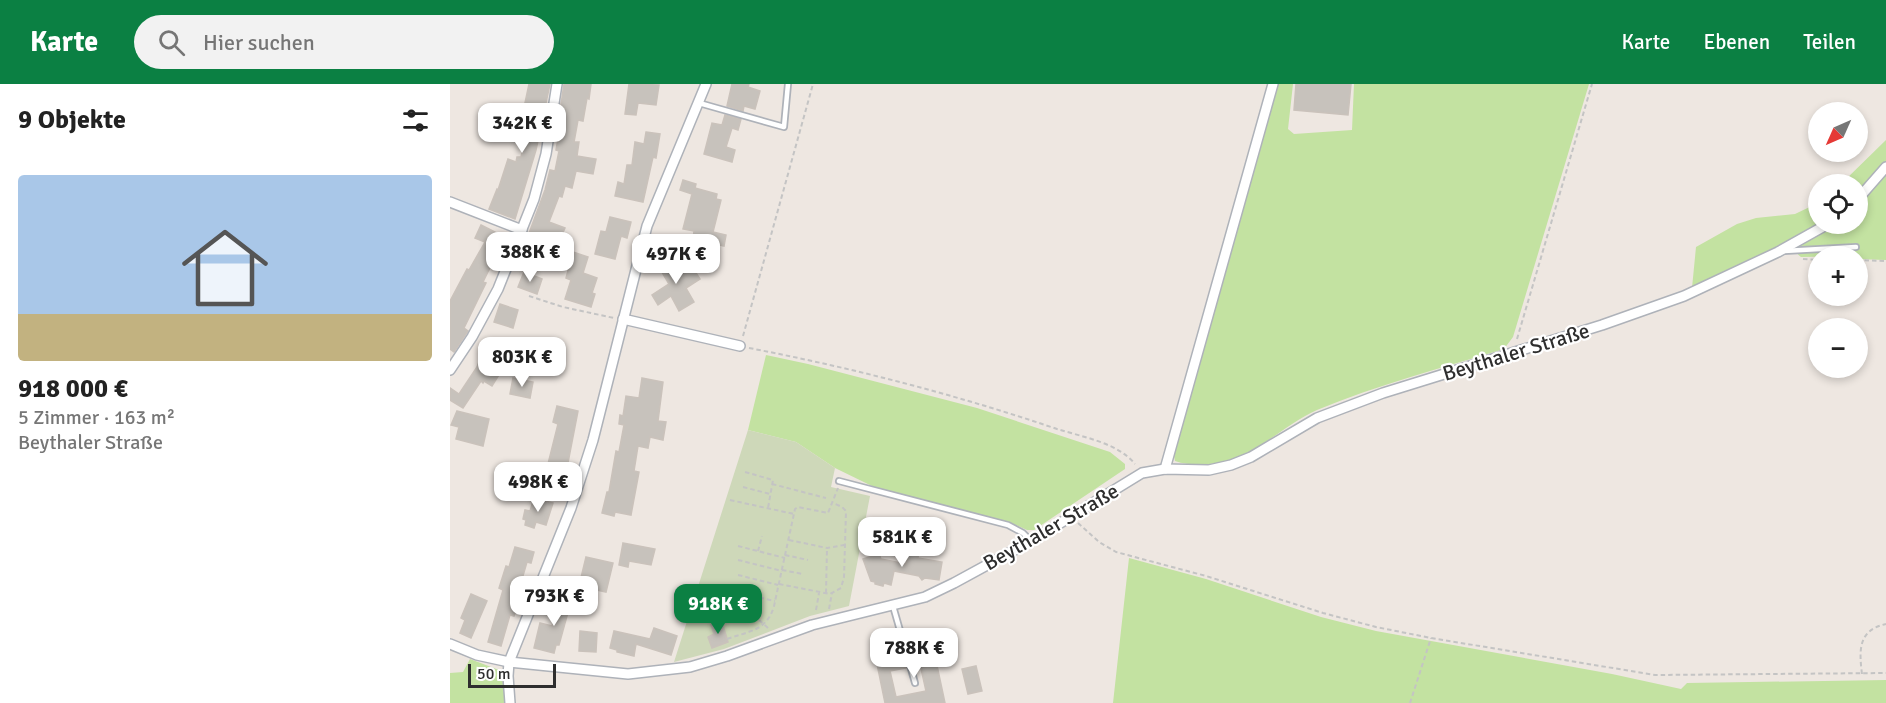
<!DOCTYPE html>
<html lang="de">
<head>
<meta charset="utf-8">
<style>
  body { margin:0; font-family:Signika,sans-serif; background:#f2f2f2; color:#222; height:100vh; display:flex; flex-direction:column; font-size:22px; white-space:nowrap }
  * { box-sizing:border-box; margin:0 }
  p { font-size:20px; color:#767676 }
  .icon { flex:none; width:33px; height:33px; fill:none; stroke:currentColor; stroke-width:2; stroke-linecap:round; stroke-linejoin:round }
  .map { position:relative; flex:1; overflow:hidden }
  .side { display:flex; flex-direction:column; background:#fff; width:450px }
  .side>* { flex:none }
  .needle { width:39px; rotate:225deg }
  .fabs { position:absolute; left:1358px; top:18px; display:grid; gap:12px }
  .fabs a { display:grid; place-items:center; width:60px; height:60px; border-radius:50%; background:#fff; box-shadow:0 3px 9px #0003; font-size:30px }
  .scale { position:absolute; left:18px; bottom:15px; width:88px; box-sizing:border-box; padding-left:6px; border:3px solid #2e2e2e; border-top:0; font-size:16px; line-height:21px; white-space:nowrap; color:#2e2e2e; -webkit-text-stroke:4px #fff; paint-order:stroke }
  .price { position:absolute; translate:-50% -51px; padding:0 14px; border-radius:12px; background:#fff; color:#222; font-size:20px; line-height:39px; filter:drop-shadow(0 2px 3px #0008) }
  .price::after { content:''; position:absolute; left:50%; top:36px; width:18px; height:14px; margin-left:-9px; background:inherit; clip-path:polygon(0 0,100% 0,50% 100%) }
  .price.active { background:#0b8043; color:#fff }
  ul { padding:0; list-style:none }
  li { display:grid; align-content:center; gap:12px; height:318px; padding:0 18px }
  li span { display:grid; place-items:center; height:186px; border-radius:6px; color:#555 }
  li>.icon { margin-inline-start:auto }
  span .icon { width:108px; height:108px; fill:#fffc; stroke-width:1 }
  li b { font-size:26px }
  h2 { display:flex; justify-content:space-between; align-items:center; height:72px; padding:0 18px; font-size:26px }
  header { display:flex; align-items:center; gap:36px; box-sizing:border-box; height:84px; padding:0 30px; background:#0b8043; color:#fff }
  header strong { font-size:28px }
  nav { display:flex; gap:33px; margin-inline-start:auto; font-size:21px }
  .search { width:420px; height:54px; background:#f2f2f2; display:flex; align-items:center; gap:15px; box-sizing:border-box; padding:0 21px; border-radius:33px; color:#767676; font-size:22px }
  main { display:flex; flex:1; min-height:0 }
  .map>svg:first-child { display:block }
  .green { fill:#c3e2a1 }
  .cemetery { fill:#ced8b9 }
  .building { fill:#c7c2bc; stroke:#cac2bb; stroke-width:1.5 }
  .lines { fill:none; stroke-linecap:round; stroke-linejoin:round }
  .service-casing { stroke:#aeb2b9; stroke-width:8 }
  .minor-casing { stroke:#aeb2b9; stroke-width:12 }
  .path { stroke:#c4c4c4; stroke-width:2; stroke-dasharray:4.5 3; stroke-linecap:butt }
  .service { stroke:#fff; stroke-width:4.5 }
  .minor { stroke:#fff; stroke-width:9 }
  .labels { text-anchor:middle; dominant-baseline:central; stroke-width:4.5; stroke-linejoin:round; paint-order:stroke }
  .street-label { font-size:21px; fill:#2e2e2e; stroke:#fff }
</style>
</head>
<body>
<header>
<strong>Karte</strong>
<div class="search"><svg class="icon" aria-label="search" viewBox="0 0 24 24"><circle cx="10" cy="10" r="6"/><path d="M15 15l6 6"/></svg>Hier suchen</div>
<nav><a>Karte</a><a>Ebenen</a><a>Teilen</a></nav>
</header>
<main>
<section class="side">
<h2>9 Objekte<svg class="icon" aria-label="filters" viewBox="0 0 24 24"><path d="M4 7h16M4 17h16"/><circle cx="9" cy="7" r="2"/><circle cx="15" cy="17" r="2"/></svg></h2>
<ul>
<li><span style="background:linear-gradient(#a9c7e8 75%,#c2b280 0)"><svg class="icon" aria-label="home" viewBox="0 0 24 24"><path d="M3 11l9-7 9 7M6 9v11h12V9"/></svg></span><div><b>918 000 €</b><p>5 Zimmer · 163 m²</p><p>Beythaler Straße</p></div></li>
</ul>
</section>
<div class="map">
<svg width="1436" height="619" viewBox="0 0 1436 619">
  <rect width="100%" height="100%" fill="#eee7e1"/>
  <!-- green -->
  <g class="green">
    <path d="M826,0H843L838,45L844,50L902,46L904,0H1139L1063,253L1054,265C992,284 927,301 867,326C836,340 812,366 779,376C763,381 742,383 725,377L723,367Z"/>
    <path d="M1436,56V78L1407,111V100H1391Z"/>
    <path d="M1436,88V176L1407,175V172L1351,173C1346,169 1345,167 1347,161L1384,140H1407V121Z"/>
    <path d="M1368,119V140H1371L1326,164L1242,204L1246,163L1287,140L1306,134L1345,130Z"/>
    <path d="M316,271L358,280L527,324L660,368L675,380V385L584,446H577L559,438L424,403L385,384L346,358L298,346Z"/>
    <path d="M679,474L756,495L871,533L926,547L1162,590L1231,605L1237,599L1436,596V619H663Z"/>
    <path d="M20,575L49,586L53,599L55,619H0V589L13,588Z"/>
  </g>
  <!-- cemetery -->
  <path class="cemetery" d="M298,346L346,358L385,384L381,403L420,412L399,522L360,532L274,565L224,578Z"/>
  <!-- building -->
  <g class="building">
    <path d="M79,0H100L86,66L65,135L39,125L47,105L48,106L58,75L66,78L67,73H71L76,49L67,47L70,33H72Z"/>
    <path d="M114,0H141L139,15L137,14L133,37L128,36L124,58H129L127,72L146,75L143,90L126,87L122,104L115,102L112,113L109,112L99,138L115,144L111,153L106,151L100,169L75,160L95,106L100,86L105,87L109,67L106,66L111,38V27H110Z"/>
    <path d="M179,0L209,1L206,21L188,19L186,31L175,30Z"/>
    <path d="M282,0H299L298,3L310,7L305,25L294,22L293,27L277,22Z"/>
    <path d="M846,0H901L898,31L844,26Z"/>
    <path d="M275,31L291,35L288,46L282,44L276,63L285,66L282,78L254,70L262,39L272,41Z"/>
    <path d="M196,48L210,50L206,74L203,73L193,118L165,112L168,98L174,100L177,81H182L185,58L194,60Z"/>
    <path d="M233,96L246,100L245,104L267,110L266,115L271,116L263,148L276,151L274,162L243,155L244,147L233,145L242,110L230,106Z"/>
    <path d="M160,133L181,138L177,154L171,152L165,175L145,170L151,147L156,148Z"/>
    <path d="M31,141L55,153L33,198L36,199L14,244L18,247L4,268L0,265V217L17,185L19,186L35,158L25,154Z"/>
    <path d="M123,168L138,173L133,189L147,194L142,209L145,210L141,223L115,215L121,196L116,194Z"/>
    <path d="M216,172L227,190L241,181L250,195L236,204L244,218L229,227L221,212L208,221L202,211L219,200L206,178Z"/>
    <path d="M74,188L92,195L87,210L68,203Z"/>
    <path d="M50,220L68,226L63,244L44,238Z"/>
    <path d="M36,259L50,264L48,270L56,273L52,286L42,302L34,297L33,299L31,297L13,324L0,316V304L9,310L27,283Z"/>
    <path d="M63,294L83,298L80,314L60,310Z"/>
    <path d="M192,294L213,298L208,337L216,338L213,356L200,353L198,364L188,362L184,387L189,388L181,431L165,428L164,432L152,429L157,408H159L166,367L169,368L174,341L169,340L170,331L173,332L176,312L189,314Z"/>
    <path d="M107,322L128,327L116,389L97,384L108,340L103,338Z"/>
    <path d="M7,327L39,335L33,362L6,355L9,343L1,341Z"/>
    <path d="M84,414L103,419L96,441L86,438L84,444L75,441L76,436L73,435L75,426L80,427Z"/>
    <path d="M173,459L205,465L201,481L179,477L178,483L169,481Z"/>
    <path d="M65,463L84,468L81,479L77,478L65,519L68,520L64,532L60,531L51,562L38,558L53,506L49,504L56,482L59,483Z"/>
    <path d="M459,464L469,466L468,474L492,478L489,496L475,494L472,496L469,492L444,487L441,501L434,499L433,502L425,500V498L421,497L413,475L429,470L431,475L456,480Z"/>
    <path d="M136,473L163,479L156,508L129,502Z"/>
    <path d="M113,508L123,510L109,561H106L104,569L84,564L90,539L102,542L107,520L110,521Z"/>
    <path d="M21,510L37,517L21,554L10,549L15,536L11,534Z"/>
    <path d="M272,538L278,558L262,564L258,553L264,550L261,541Z"/>
    <path d="M204,544L227,552L221,571L186,560L184,572L167,568V566L160,564L164,547L200,555Z"/>
    <path d="M130,547L147,549L146,568L129,567Z"/>
    <path d="M482,558L495,619H435L427,580L453,574L456,584L440,587L446,613L476,607L470,580L465,582L462,572L470,570L468,562Z"/>
    <path d="M526,582L532,607L518,610L512,585Z"/>
  </g>
  <g class="lines">
    <!-- service casing -->
    <g class="service-casing">
      <g id="service">
        <path d="M249,19L334,43L338,0"/>
        <path d="M1334,167L1406,163"/>
        <path d="M389,397L558,441L573,449L581,457"/>
        <path d="M443,522L465,599"/>
      </g>
    </g>
    <!-- minor casing -->
    <g class="minor-casing">
      <g id="minor">
        <path d="M1407,116L1436,83"/>
        <path d="M0,118L72,146"/>
        <path d="M173,235L290,262"/>
        <path d="M0,286L22,253L48,205L84,115L96,70L107,0"/>
        <path d="M715,385L823,0"/>
        <path d="M0,560L27,571L59,578L178,590L240,583L277,572L362,541L475,513L504,499L581,457L692,389L715,385L759,386L781,381L801,373L867,334L933,309L1152,241L1234,212L1328,168L1378,140"/>
        <path d="M60,619L58,592L59,578L121,424L143,356L197,142L256,0"/>
      </g>
    </g>
    <!-- path -->
    <g class="path">
      <path d="M1353,175L1368,176"/>
      <path d="M1407,176L1436,177"/>
      <path d="M79,212L113,223L164,234"/>
      <path d="M293,252L363,0"/>
      <path d="M1067,255L1142,0"/>
      <path d="M299,264C403,284 507,311 607,345C633,353 668,359 685,380"/>
      <path d="M295,388L323,396L318,424"/>
      <path d="M322,400L376,414"/>
      <path d="M293,403L320,410"/>
      <path d="M280,416L344,430"/>
      <path d="M628,439L649,458L666,468L756,492L873,529L926,543L981,554L1205,591L1436,589"/>
      <path d="M339,456L377,464L394,461"/>
      <path d="M288,462L335,474"/>
      <path d="M308,467L312,452"/>
      <path d="M335,471L358,476"/>
      <path d="M288,476L332,487"/>
      <path d="M332,486L353,490"/>
      <path d="M288,491L328,501"/>
      <path d="M329,500L380,510L391,504L394,493L396,427L392,423L383,419"/>
      <path d="M376,509L377,464"/>
      <path d="M280,511L294,510L325,517"/>
      <path d="M379,525L382,509"/>
      <path d="M366,526L369,509"/>
      <path d="M265,527L309,536L319,545"/>
      <path d="M277,555C299,547 317,547 324,522L345,425L348,423L378,429L388,404"/>
      <path d="M1412,590C1409,566 1408,546 1436,540"/>
      <path d="M960,619L981,554"/>
    </g>
    <!-- service -->
    <use href="#service" class="service"/>
    <!-- minor -->
    <use href="#minor" class="minor"/>
  </g>
  <g class="labels">
    <!-- street labels -->
    <g class="street-label">
      <text transform="translate(1066 268) rotate(-17)">Beythaler Straße</text>
      <text transform="translate(601 443) rotate(-30)">Beythaler Straße</text>
    </g>
  </g>
</svg>
<div class="fabs">
<a><svg class="needle" viewBox="-14 -14 28 28"><path d="M0-13l5 13h-10z" fill="#e53935"/><path d="M0 13l5-13h-10z" fill="#767676"/></svg></a>
<a><svg class="icon" aria-label="locate" viewBox="0 0 24 24"><circle cx="12" cy="12" r="6"/><path d="M12 2v4M12 18v4M2 12h4M18 12h4"/></svg></a>
<a>+</a>
<a>−</a>
</div>
<div class="scale">50 m</div>
<b class="price" style="left:72px;top:70px">342K €</b>
<b class="price" style="left:80px;top:199px">388K €</b>
<b class="price" style="left:226px;top:201px">497K €</b>
<b class="price" style="left:72px;top:304px">803K €</b>
<b class="price" style="left:88px;top:429px">498K €</b>
<b class="price" style="left:452px;top:484px">581K €</b>
<b class="price" style="left:104px;top:543px">793K €</b>
<b class="price active" style="left:268px;top:551px">918K €</b>
<b class="price" style="left:464px;top:595px">788K €</b>
</div>
</main>
</body>
</html>
